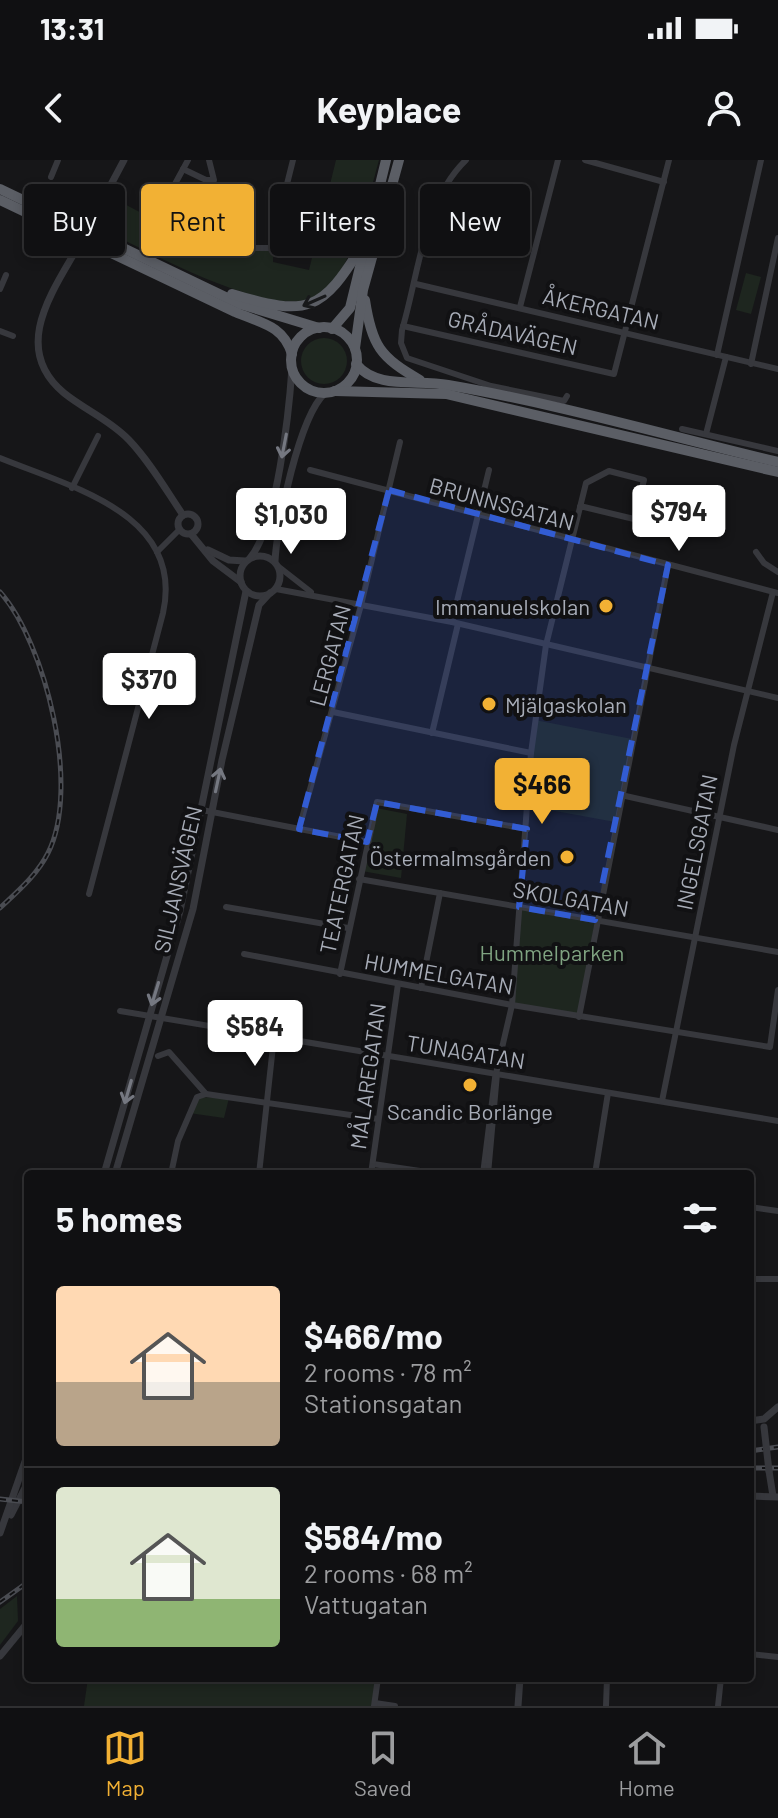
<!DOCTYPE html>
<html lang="en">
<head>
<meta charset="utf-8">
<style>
  body { margin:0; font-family:Barlow,sans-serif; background:#19191b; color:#f1f3f6; height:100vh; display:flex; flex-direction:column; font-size:30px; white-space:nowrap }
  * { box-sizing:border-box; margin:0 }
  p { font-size:26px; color:#9c9d9f }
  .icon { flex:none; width:44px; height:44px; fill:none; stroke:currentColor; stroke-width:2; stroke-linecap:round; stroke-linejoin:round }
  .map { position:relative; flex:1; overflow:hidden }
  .side { position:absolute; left:24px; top:1010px; width:730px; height:512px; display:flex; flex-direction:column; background:#101012; border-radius:8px; box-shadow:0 4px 12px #0003,0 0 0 2px #303032 }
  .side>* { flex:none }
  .banner { position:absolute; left:24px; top:24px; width:730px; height:72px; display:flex; gap:16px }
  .price { position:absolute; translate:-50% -68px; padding:0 18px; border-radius:8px; background:#fff; color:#222; font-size:26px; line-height:52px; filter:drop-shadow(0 2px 4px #0008) }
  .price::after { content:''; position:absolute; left:50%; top:48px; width:24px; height:18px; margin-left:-12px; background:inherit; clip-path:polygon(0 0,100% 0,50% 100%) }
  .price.current { background:#f2b134; color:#111 }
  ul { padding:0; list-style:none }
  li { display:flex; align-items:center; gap:24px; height:200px; padding:0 32px }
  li+li { border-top:2px solid #303032 }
  li span { display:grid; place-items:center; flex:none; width:224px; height:160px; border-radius:8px; color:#555 }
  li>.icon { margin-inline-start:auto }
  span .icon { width:96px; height:96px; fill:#fffc; stroke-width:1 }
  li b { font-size:34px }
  h2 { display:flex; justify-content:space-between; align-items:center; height:96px; padding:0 32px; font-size:34px }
  .pill { padding:0 28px; border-radius:8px; background:#101012; box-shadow:0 4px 12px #0003,0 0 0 2px #303032; font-size:28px; line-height:72px }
  .pill.current { background:#f2b134; color:#111 }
  .status { display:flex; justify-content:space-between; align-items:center; height:56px; padding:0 40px; background:#101012; direction:ltr }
  .status svg { height:22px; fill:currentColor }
  header { display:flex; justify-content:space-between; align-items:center; height:104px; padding:0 32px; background:#101012; font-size:36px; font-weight:700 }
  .menu { display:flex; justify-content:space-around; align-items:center; height:112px; border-top:2px solid #303032; background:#101012; font-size:22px; color:#9c9d9f }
  .menu a { display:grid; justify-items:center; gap:4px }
  .menu .current { color:#f2b134 }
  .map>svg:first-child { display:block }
  .green { fill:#1e261f }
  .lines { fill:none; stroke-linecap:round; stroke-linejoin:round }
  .minor { stroke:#37383d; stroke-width:6 }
  .tertiary { stroke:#37383d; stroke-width:7 }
  .trunk { stroke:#5b5e65; stroke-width:10 }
  .rail-casing { stroke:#4a4c52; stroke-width:5 }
  .rail { stroke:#111113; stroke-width:2; stroke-dasharray:6; stroke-linecap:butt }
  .tertiary-bridge { stroke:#37383d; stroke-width:7 }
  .oneway { stroke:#18191b }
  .oneway2 { stroke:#757881 }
  .marked { fill:#325cd3; fill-opacity:0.2; stroke:#325cd3; stroke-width:6; stroke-dasharray:16 10; stroke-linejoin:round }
  .poi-dot { fill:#f2b134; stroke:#111113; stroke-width:3 }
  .labels { text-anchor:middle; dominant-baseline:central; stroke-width:8; stroke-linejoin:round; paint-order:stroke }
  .street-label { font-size:22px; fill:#a8adb8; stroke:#111113 }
  .poi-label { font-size:22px; fill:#a8adb8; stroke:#111113; text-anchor:end }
  .park-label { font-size:22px; fill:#7fa381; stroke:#111113 }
</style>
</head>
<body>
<div class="status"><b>13:31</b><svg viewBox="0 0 49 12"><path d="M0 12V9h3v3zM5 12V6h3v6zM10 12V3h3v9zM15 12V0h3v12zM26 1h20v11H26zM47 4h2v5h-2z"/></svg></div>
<header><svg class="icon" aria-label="back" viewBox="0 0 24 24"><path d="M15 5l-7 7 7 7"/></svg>Keyplace<svg class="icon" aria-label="person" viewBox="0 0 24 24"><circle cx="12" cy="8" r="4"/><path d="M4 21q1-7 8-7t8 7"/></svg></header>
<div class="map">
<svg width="778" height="1546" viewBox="0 0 778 1546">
  <rect width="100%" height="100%" fill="#161618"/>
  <!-- green -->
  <g class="green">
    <path d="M336,0H379C369,36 352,112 321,134C277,166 142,87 97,67L111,37L153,59L148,68L188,90H273V102L309,110Z"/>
    <path d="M746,113L761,117L751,154L736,150Z"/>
    <circle cx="324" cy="201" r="23"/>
    <path d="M535,560L632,579L615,662L528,646Z"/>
    <path d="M376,648L407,654L401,718L362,711Z"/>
    <path d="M519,747L595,760L579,857L512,845Z"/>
    <path d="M197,937L229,938L224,958L189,953Z"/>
    <path d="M17,1436L18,1461L0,1485V1449Z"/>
    <path d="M88,1518H377L374,1546H84Z"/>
  </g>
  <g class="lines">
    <!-- minor -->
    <g class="minor">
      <path d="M188,0L152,66L189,88H271L293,0"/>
      <path d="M466,0C423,41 419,114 402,170L401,183L407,198L491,226L564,241L567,236"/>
      <path d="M585,0L664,22"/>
      <path d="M183,9L206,20H214L209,0"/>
      <path d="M51,17L58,0"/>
      <path d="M416,124L778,209"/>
      <path d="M0,129L6,115"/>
      <path d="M520,147L558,0"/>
      <path d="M403,166L614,214L669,0"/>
      <path d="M0,171L13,176"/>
      <path d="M717,195L761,0"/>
      <path d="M751,204L778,78"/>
      <path d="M682,269L778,291"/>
      <path d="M706,274L726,197"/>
      <path d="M0,298C71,327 185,354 163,453L89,734"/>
      <path d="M310,310L778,433"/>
      <path d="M72,328L98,276"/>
      <path d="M157,392L179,370"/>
      <path d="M756,392L764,403L778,412"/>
      <path d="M279,407L311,432"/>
      <path d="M276,429L452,462L778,538"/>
      <path d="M452,462L489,310"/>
      <path d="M333,552L531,593"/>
      <path d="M432,573L458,464"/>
      <path d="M621,635L778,670"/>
      <path d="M202,650L367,682"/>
      <path d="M299,669L361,445L400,282"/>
      <path d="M359,719L778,792"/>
      <path d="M226,747L348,768"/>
      <path d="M244,794L512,845L770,887L778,830"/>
      <path d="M340,814L377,642L527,669"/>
      <path d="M421,828L440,733"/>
      <path d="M120,851L778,961"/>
      <path d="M579,857L668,405"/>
      <path d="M158,896L169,892L206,934L378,959"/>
      <path d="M662,941L734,585L773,432"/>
      <path d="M373,1004L440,1014"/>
      <path d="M171,1014L178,981L197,937L206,934"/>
      <path d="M259,1014L274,877"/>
      <path d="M371,1014L398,824"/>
      <path d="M483,1014L495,918L512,845L531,593L546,485L586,323L609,311L644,320L634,359L580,346"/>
      <path d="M488,1014L497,914"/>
      <path d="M595,1014L608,933"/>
      <path d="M750,1047L778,1051"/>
      <path d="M750,1119H778"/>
      <path d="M750,1494L778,1497"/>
      <path d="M375,1543L395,1546"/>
      <path d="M374,1546L378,1518"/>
      <path d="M606,1546L607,1518"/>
      <path d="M718,1546L721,1518"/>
    </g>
    <!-- tertiary -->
    <g class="tertiary">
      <path d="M90,64L124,0"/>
      <path d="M79,85C53,131 10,188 64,233C85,250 110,260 129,280C150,302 166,330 183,355"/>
      <circle cx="188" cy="364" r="10"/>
      <path d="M191,374L213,401L241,422"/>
      <path d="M208,390L229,400L245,401"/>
      <circle cx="260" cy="416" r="20"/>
      <path d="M250,398C277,366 289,252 292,208"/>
      <path d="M275,401C277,364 299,257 325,233"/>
      <path d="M104,1014L180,751L246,431"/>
      <path d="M115,1014L193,749L222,600L259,445L270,433"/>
      <path d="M750,1261L764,1259L778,1247"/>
      <path d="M769,1311L773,1336"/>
      <path d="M750,1336L778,1337"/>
      <path d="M11,1355L28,1322"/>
      <path d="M0,1373L28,1293"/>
      <path d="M0,1496L28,1462"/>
      <path d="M518,1546L520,1518"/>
    </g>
    <!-- trunk -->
    <g class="trunk">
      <path d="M0,29L240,144L319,168"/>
      <path d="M0,40L235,152C261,163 283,165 292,194"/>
      <path d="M232,134C308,157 322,152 363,84"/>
      <path d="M365,140C372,186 380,197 420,220"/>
      <circle cx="324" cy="200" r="33"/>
      <path d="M332,169L350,148L386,0"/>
      <path d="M355,188L363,130L399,0"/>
      <path d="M356,204C377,230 417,219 448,225C559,244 669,276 778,302"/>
      <path d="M335,231L446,234L778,312"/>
    </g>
    <!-- rail casing -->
    <g class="rail-casing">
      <g id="rail">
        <path d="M0,432C46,484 81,628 48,693C37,715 18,731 0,748"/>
        <path d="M750,1291L778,1287"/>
        <path d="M750,1308H778"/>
        <path d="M0,1339L28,1342"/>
        <path d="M0,1442L28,1422"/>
      </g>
    </g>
    <!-- rail -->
    <use href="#rail" class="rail"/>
    <!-- tertiary-bridge -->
    <path class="tertiary-bridge" d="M764,1267L769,1311"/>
  </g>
  <!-- one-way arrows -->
  <defs><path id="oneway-shaft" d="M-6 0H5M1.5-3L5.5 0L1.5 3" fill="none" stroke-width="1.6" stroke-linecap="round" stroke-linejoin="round" transform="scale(2)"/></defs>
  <use class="oneway" href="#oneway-shaft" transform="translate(314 141) rotate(156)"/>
  <g class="oneway2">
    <use href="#oneway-shaft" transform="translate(284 286) rotate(101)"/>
    <use href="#oneway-shaft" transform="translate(218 620) rotate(-78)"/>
    <use href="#oneway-shaft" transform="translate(155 834) rotate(107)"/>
    <use href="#oneway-shaft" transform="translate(128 932) rotate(106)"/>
  </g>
  <!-- marked area -->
  <path class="marked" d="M389,330L668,405L595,760L519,747L527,669L377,642L367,682L299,669Z"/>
  <!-- markers -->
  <g class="poi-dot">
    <circle cx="606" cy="446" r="8"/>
    <circle cx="489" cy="544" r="8"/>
    <circle cx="567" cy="697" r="8"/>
    <circle cx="470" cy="925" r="8"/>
  </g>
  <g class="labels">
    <!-- street labels -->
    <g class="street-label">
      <text transform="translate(601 148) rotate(13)">ÅKERGATAN</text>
      <text transform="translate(513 172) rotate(13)">GRÅDAVÄGEN</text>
      <text transform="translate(502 343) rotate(15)">BRUNNSGATAN</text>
      <text transform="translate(329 495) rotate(-75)">LERGATAN</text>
      <text transform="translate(696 682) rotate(-79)">INGELSGATAN</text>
      <text transform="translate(177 719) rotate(-77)">SILJANSVÄGEN</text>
      <text transform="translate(341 724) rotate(-78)">TEATERGATAN</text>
      <text transform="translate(571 738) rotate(10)">SKOLGATAN</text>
      <text transform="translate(439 813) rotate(10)">HUMMELGATAN</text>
      <text transform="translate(466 891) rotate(9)">TUNAGATAN</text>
      <text transform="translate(367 916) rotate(-82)">MÅLAREGATAN</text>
    </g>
    <!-- poi labels -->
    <g class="poi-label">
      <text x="590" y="446">Immanuelskolan</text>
      <text x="505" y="544" text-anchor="start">Mjälgaskolan</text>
      <text x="551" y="697">Östermalmsgården</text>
      <text x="470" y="951" text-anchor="middle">Scandic Borlänge</text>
    </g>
    <!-- park labels -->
    <g class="park-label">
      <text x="552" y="792">Hummelparken</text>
    </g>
  </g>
</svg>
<b class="price" style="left:679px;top:393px">$794</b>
<b class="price" style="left:291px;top:396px">$1,030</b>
<b class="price" style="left:149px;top:561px">$370</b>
<b class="price current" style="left:542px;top:666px">$466</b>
<b class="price" style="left:255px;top:908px">$584</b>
<div class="banner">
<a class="pill">Buy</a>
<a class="pill current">Rent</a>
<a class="pill">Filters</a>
<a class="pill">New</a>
</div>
<section class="side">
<h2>5 homes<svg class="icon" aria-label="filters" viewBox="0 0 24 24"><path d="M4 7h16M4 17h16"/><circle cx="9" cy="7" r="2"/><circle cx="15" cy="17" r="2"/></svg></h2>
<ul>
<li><span style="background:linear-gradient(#ffd9b3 60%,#b9a48a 0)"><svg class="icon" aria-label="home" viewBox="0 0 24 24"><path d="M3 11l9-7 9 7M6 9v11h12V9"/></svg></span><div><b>$466/mo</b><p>2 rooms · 78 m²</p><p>Stationsgatan</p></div></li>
<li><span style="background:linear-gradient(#dfe7d0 70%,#8fb573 0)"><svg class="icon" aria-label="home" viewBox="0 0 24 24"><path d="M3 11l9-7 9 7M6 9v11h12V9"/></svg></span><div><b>$584/mo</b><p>2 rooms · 68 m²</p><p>Vattugatan</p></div></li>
</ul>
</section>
</div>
<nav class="menu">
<a class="current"><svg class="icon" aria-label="map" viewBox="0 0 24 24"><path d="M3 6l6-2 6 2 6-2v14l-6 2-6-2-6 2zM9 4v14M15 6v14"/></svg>Map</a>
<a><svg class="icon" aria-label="saved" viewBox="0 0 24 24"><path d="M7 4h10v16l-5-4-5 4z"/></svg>Saved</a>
<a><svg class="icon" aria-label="home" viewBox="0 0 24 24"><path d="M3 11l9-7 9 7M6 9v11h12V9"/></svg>Home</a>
</nav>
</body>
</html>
